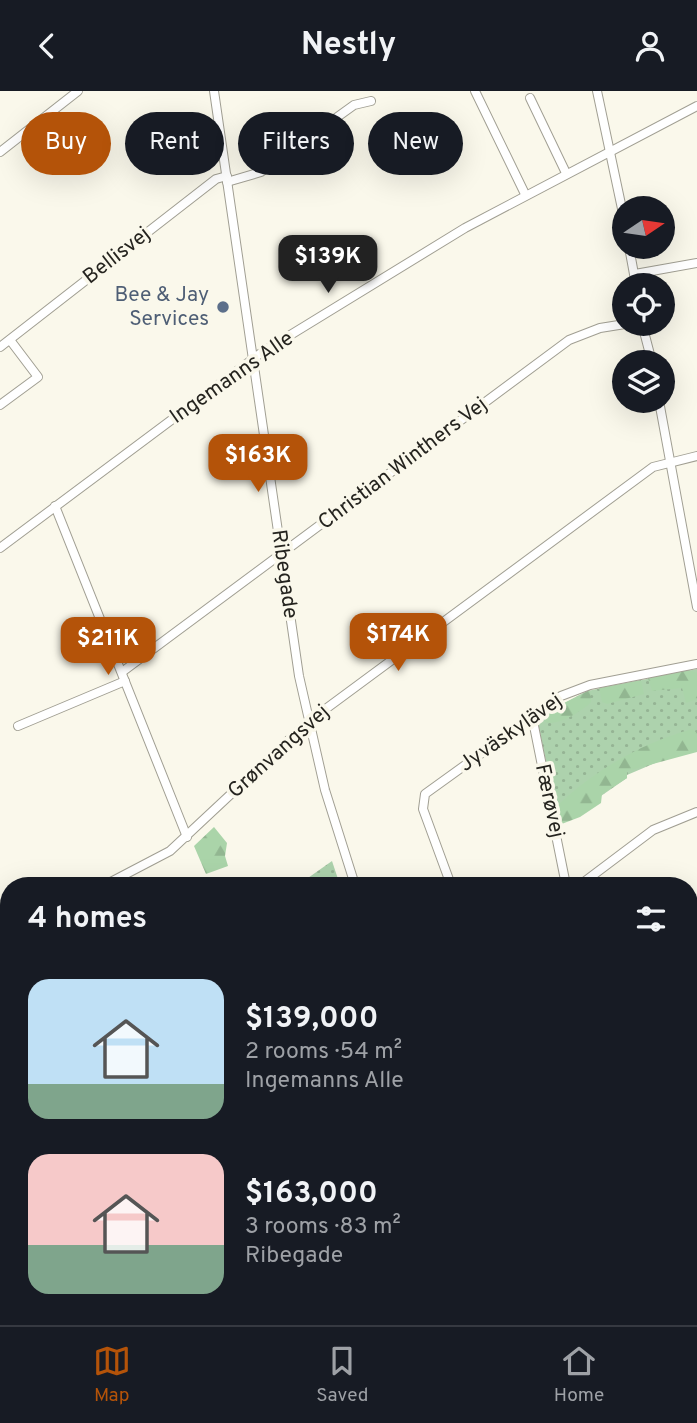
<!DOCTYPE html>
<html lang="en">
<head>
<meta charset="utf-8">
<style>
  body { margin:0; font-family:Overpass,sans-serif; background:#20242c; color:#f1f3f6; height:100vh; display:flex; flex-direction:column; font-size:26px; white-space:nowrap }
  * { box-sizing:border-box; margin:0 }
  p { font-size:23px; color:#9ea1a6 }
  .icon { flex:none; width:38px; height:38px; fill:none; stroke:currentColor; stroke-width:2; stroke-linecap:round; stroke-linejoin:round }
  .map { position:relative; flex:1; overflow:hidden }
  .drawer { position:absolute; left:0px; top:786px; width:698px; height:450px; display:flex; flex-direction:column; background:#171b24; border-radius:28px 28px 0 0; box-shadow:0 7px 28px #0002 }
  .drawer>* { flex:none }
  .hud { position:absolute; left:21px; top:21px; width:656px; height:63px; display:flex; gap:14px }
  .needle { width:46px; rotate:77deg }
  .controls { position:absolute; left:612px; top:105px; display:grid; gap:14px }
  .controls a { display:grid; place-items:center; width:63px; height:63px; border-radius:50%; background:#171b24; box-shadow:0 7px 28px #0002; font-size:35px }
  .price { position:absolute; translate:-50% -60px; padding:0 16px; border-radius:14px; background:#b45309; color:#fff; font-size:23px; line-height:46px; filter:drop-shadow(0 2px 4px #0008) }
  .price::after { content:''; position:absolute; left:50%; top:42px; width:21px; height:16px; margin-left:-10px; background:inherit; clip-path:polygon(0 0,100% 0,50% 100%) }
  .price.on { background:#222; color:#fff }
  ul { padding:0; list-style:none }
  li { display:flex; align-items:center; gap:21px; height:175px; padding:0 28px }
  li span { display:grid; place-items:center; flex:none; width:196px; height:140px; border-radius:21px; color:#555 }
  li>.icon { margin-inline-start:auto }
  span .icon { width:84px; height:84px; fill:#fffc; stroke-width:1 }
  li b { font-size:30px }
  h2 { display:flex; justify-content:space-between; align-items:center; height:84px; padding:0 28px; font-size:30px }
  .chip { padding:0 24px; border-radius:32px; background:#171b24; box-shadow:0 7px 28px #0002; font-size:24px; line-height:63px }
  .chip.on { background:#b45309; color:#fff }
  header { display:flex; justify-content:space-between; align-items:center; height:91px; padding:0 28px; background:#171b24; font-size:32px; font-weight:700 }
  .menu { display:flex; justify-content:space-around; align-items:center; height:98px; border-top:2px solid #363941; background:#171b24; font-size:19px; color:#9ea1a6 }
  .menu a { display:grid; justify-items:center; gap:4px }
  .menu .on { color:#b45309 }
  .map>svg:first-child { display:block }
  .industrial { fill:url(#industrial-grid) }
  .grass { fill:url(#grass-dots) }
  .forest { fill:url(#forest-firs) }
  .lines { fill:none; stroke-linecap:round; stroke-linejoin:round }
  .minor-casing { stroke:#a19f93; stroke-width:10 }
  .tertiary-casing { stroke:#a19f93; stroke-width:12 }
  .minor { stroke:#fff; stroke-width:8 }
  .tertiary { stroke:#fff; stroke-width:10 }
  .service-dot { fill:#5c6f8a; stroke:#faf8eb; stroke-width:2.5 }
  .labels { text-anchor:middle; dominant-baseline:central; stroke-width:7; stroke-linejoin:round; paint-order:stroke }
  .street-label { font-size:21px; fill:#25241f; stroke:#faf8eb }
  .service-label { font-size:21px; fill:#4e5e75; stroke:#faf8eb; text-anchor:end }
</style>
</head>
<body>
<header><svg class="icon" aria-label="back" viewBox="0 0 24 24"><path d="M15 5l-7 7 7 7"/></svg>Nestly<svg class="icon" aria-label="person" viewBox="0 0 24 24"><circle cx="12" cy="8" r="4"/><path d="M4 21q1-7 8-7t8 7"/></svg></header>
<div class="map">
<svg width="697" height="1234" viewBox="0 0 697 1234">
  <defs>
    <pattern id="industrial-grid" width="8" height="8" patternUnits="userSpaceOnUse" patternTransform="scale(1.75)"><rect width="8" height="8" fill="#f6e8fb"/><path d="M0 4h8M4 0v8" fill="none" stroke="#d3c7d7"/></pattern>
    <pattern id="grass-dots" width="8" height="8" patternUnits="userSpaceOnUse" patternTransform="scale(1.75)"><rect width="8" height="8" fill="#add2ad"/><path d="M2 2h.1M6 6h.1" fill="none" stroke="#95b494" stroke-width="1.8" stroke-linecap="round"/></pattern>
    <pattern id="forest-firs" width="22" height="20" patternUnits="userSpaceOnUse" patternTransform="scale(1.75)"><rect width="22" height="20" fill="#aad4a9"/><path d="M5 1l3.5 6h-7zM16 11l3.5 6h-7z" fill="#92b691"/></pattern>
  </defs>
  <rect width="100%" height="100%" fill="#faf8eb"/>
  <!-- industrial -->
  <path class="industrial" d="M9,1050V1227H110L106,1229L107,1234H0V1057Z"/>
  <!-- grass -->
  <g class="grass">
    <path d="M697,578V659L674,664L627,684V687L559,734L537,627L587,600Z"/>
    <path d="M332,770L340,794H298Z"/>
    <path d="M697,1192V1234H604L619,1227H690V1194Z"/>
  </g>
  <!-- forest -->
  <g class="forest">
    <path d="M689,579L697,582V608L686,612L682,597L652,600L648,587Z"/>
    <path d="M641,589L644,603L607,613L602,611L599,597Z"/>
    <path d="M590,599L591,611C583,620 556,636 545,631L542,623Z"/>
    <path d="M692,638L697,642V661L627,680V687L602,703L601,712L580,726L559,734L558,714C593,680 644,651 692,638Z"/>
    <path d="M214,736L227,752L225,765L228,775L206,783L194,755Z"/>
    <path d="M445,1227H619L604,1234H449Z"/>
  </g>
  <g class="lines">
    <!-- minor casing -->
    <g class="minor-casing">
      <g id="minor">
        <path d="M214,0L299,585L325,699L355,794"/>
        <path d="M475,0L525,103"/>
        <path d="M597,0L625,132"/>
        <path d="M530,7L566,82"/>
        <path d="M0,61L78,0"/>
        <path d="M227,91L261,81L354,14L371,10"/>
        <path d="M629,156L636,194"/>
        <path d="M635,183L697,172"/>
        <path d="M642,233L652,271"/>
        <path d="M0,256L216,88L227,85"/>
        <path d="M659,310L697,516"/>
        <path d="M0,314L38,286L10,249"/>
        <path d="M55,415L187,746"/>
        <path d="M0,457L261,262L465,137L697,15"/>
        <path d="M122,581L569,249L600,237L625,233"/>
        <path d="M532,625L566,794"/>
        <path d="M18,635L125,590"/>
        <path d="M105,794L170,760L308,631L653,376L697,365"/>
        <path d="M451,794L423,718L425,703L561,605L590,594L697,573"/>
        <path d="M580,794L653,739L697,721"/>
        <path d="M690,822L697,817"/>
        <path d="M0,849L9,845"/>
        <path d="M690,927L697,920"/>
        <path d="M0,980L9,973"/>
        <path d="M690,1095V1099"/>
        <path d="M0,1209L9,1220"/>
        <path d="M14,1227L19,1234"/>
        <path d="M364,1227L367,1234"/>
      </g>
    </g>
    <!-- tertiary casing -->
    <g class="tertiary-casing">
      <g id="tertiary">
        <path d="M0,867L9,887"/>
        <path d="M690,1118L697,1116"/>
        <path d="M181,1227L184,1234"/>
      </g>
    </g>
    <!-- minor -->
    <use href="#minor" class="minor"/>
    <!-- tertiary -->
    <use href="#tertiary" class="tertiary"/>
  </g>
  <!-- markers -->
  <circle class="service-dot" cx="223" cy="216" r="7"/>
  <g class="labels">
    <!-- street labels -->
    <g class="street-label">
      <text transform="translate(117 165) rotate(-38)">Bellisvej</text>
      <text transform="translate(232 287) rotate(-35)">Ingemanns Alle</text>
      <text transform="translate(403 373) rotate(-37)">Christian Winthers Vej</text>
      <text transform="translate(284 483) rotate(82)">Ribegade</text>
      <text transform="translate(511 642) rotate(-35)">Jyväskylävej</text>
      <text transform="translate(279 661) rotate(-42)">Grønvangsvej</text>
      <text transform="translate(549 710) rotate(78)">Færøvej</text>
    </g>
    <!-- service labels -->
    <g class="service-label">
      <text x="209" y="204">Bee &amp; Jay<tspan x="209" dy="24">Services</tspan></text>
    </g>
  </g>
</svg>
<div class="controls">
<a><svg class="needle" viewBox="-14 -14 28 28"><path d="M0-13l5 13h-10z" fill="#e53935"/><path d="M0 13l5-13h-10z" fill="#9ea1a6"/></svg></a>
<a><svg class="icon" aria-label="locate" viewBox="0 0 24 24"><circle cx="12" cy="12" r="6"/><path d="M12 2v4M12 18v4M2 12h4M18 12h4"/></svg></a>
<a><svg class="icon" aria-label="layers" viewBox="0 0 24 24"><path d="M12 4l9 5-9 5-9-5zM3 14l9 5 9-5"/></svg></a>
</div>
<b class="price on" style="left:328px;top:204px">$139K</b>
<b class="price" style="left:258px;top:403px">$163K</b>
<b class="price" style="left:398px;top:582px">$174K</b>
<b class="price" style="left:108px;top:586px">$211K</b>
<div class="hud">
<a class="chip on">Buy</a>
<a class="chip">Rent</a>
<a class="chip">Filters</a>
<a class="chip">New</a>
</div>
<section class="drawer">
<h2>4 homes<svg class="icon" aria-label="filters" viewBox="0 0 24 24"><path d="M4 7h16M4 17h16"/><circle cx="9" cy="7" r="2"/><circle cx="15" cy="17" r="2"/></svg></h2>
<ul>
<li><span style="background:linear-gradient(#bfe0f5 75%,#7fa58c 0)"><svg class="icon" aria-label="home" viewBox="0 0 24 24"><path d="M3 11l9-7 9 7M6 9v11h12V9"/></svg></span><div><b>$139,000</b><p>2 rooms · 54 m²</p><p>Ingemanns Alle</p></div></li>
<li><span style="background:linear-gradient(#f6c9c9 65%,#7fa58c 0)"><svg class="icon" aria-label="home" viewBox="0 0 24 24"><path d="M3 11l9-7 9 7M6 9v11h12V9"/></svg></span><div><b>$163,000</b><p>3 rooms · 83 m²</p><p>Ribegade</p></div></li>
</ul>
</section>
</div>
<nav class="menu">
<a class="on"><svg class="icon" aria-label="map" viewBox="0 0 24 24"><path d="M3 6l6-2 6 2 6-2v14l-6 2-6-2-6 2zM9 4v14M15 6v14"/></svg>Map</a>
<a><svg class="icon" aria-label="saved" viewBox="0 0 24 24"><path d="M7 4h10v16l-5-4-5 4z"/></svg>Saved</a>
<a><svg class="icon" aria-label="home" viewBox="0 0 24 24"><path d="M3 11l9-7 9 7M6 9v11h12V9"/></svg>Home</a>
</nav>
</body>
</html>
